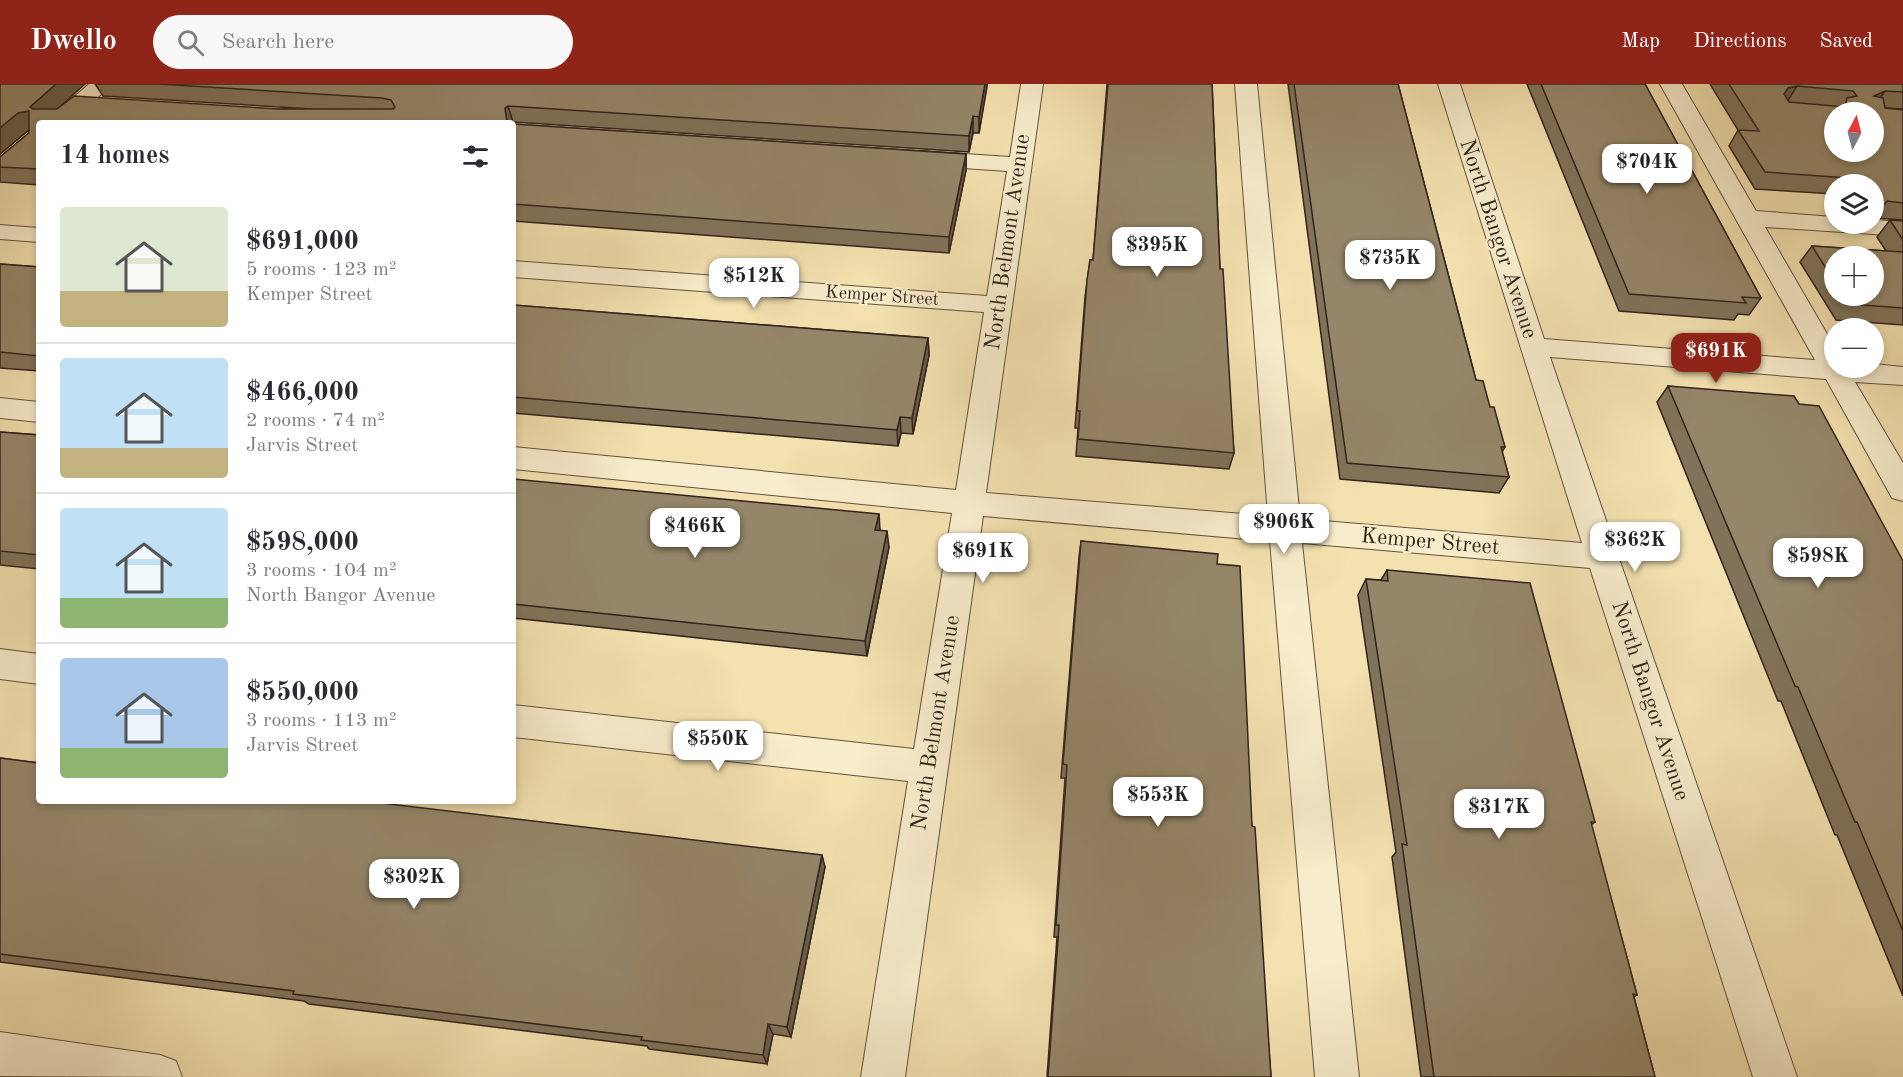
<!DOCTYPE html>
<html lang="en">
<head>
<meta charset="utf-8">
<style>
  body { margin:0; font-family:"Old Standard TT",serif; background:#f7f7f7; color:#2b2b33; height:100vh; display:flex; flex-direction:column; font-size:22px; white-space:nowrap }
  * { box-sizing:border-box; margin:0 }
  p { font-size:20px; color:#7c7c81 }
  .icon { flex:none; width:33px; height:33px; fill:none; stroke:currentColor; stroke-width:2; stroke-linecap:round; stroke-linejoin:round }
  .map { position:relative; flex:1; overflow:hidden }
  .drawer { position:absolute; left:36px; top:36px; width:480px; height:684px; display:flex; flex-direction:column; background:#fff; border-radius:6px; box-shadow:0 3px 9px #0003 }
  .drawer>* { flex:none }
  .needle { width:39px; rotate:7deg }
  .tools { position:absolute; left:1824px; top:18px; display:grid; gap:12px }
  .tools a { display:grid; place-items:center; width:60px; height:60px; border-radius:50%; background:#fff; box-shadow:0 3px 9px #0003; font-size:30px }
  .price { position:absolute; translate:-50% -51px; padding:0 14px; border-radius:12px; background:#fff; color:#222; font-size:20px; line-height:39px; filter:drop-shadow(0 2px 3px #0008) }
  .price::after { content:''; position:absolute; left:50%; top:36px; width:18px; height:14px; margin-left:-9px; background:inherit; clip-path:polygon(0 0,100% 0,50% 100%) }
  .price.active { background:#8f2418; color:#fff }
  ul { padding:0; list-style:none }
  li { display:flex; align-items:center; gap:18px; height:150px; padding:0 24px }
  li+li { border-top:2px solid #e1e1e2 }
  li span { display:grid; place-items:center; flex:none; width:168px; height:120px; border-radius:6px; color:#555 }
  li>.icon { margin-inline-start:auto }
  span .icon { width:72px; height:72px; fill:#fffc; stroke-width:1 }
  li b { font-size:26px }
  h2 { display:flex; justify-content:space-between; align-items:center; height:72px; padding:0 24px; font-size:26px }
  header { display:flex; align-items:center; gap:36px; box-sizing:border-box; height:84px; padding:0 30px; background:#8f2418; color:#fff }
  header strong { font-size:28px }
  nav { display:flex; gap:33px; margin-inline-start:auto; font-size:21px }
  .search { width:420px; height:54px; background:#f7f7f7; display:flex; align-items:center; gap:15px; box-sizing:border-box; padding:0 21px; border-radius:33px; color:#7c7c81; font-size:22px }
  .map>svg:first-child { display:block }
  .lines { fill:none; stroke-linecap:round; stroke-linejoin:round }
  .minor-casing { stroke:#615242; stroke-width:2 }
  .minor { fill:#f7eccb; fill-rule:evenodd }
  .wall { fill:#80735a; stroke:#30231e; stroke-width:1.5; fill-rule:evenodd }
  .shaded-wall { fill:#685e4a; stroke:#30231e; stroke-width:1.5 }
  .building { fill:#958669; stroke:#30231e; stroke-width:1.5; fill-rule:evenodd }
  .labels { text-anchor:middle; dominant-baseline:central; stroke-width:4.5; stroke-linejoin:round; paint-order:stroke }
  .far-street-label { font-size:18px; fill:#30231e; stroke:#f7eccb }
  .street-label { font-size:22px; fill:#30231e; stroke:#f7eccb }
</style>
</head>
<body>
<header>
<strong>Dwello</strong>
<div class="search"><svg class="icon" aria-label="search" viewBox="0 0 24 24"><circle cx="10" cy="10" r="6"/><path d="M15 15l6 6"/></svg>Search here</div>
<nav><a>Map</a><a>Directions</a><a>Saved</a></nav>
</header>
<div class="map">
<svg width="1903" height="993" viewBox="0 0 1903 993">
  <rect width="100%" height="100%" fill="#f3e1af"/>
  <filter id="stains"><feTurbulence type="fractalNoise" baseFrequency=".00333" numOctaves="4"/><feColorMatrix values="0 0 0 0 .2 0 0 0 0 .09 0 0 0 0 .02 0 0 0 .5 -.17"/></filter>
  <radialGradient id="worn" r=".72"><stop offset=".6" stop-color="#630" stop-opacity="0"/><stop offset="1" stop-color="#630" stop-opacity=".3"/></radialGradient>
  <g class="lines">
    <!-- minor casing -->
    <g class="minor-casing">
      <g id="minor">
        <path d="M89,0H113L68,39H44Z"/>
        <path d="M1021,0H1043L986,409L1268,432L1235,0H1257L1300,435L1582,459L1438,0H1460L1544,255L1815,276L1660,0H1682L1756,127L1834,133V140H1874V136L1903,138V152L1765,143L1834,262V284H1874V280L1903,283V301L1855,298L1903,379V417L1892,414L1826,295L1550,273L1797,993H1753L1590,484L1302,459L1359,993H1315L1270,457L983,432L905,993H861L908,697L513,653V621L914,665L952,429L513,385V363L956,406L984,228L513,193V177L987,212L1007,87L920,81L912,79L909,74L912,69L920,67L1010,73Z"/>
        <path d="M0,141L39,144V158L0,155Z"/>
        <path d="M0,314L39,318V338L0,334Z"/>
        <path d="M0,565L39,570V600L0,595Z"/>
        <path d="M0,948L160,971L176,977L182,993L0,992Z"/>
      </g>
    </g>
    <!-- minor -->
    <use href="#minor" class="minor"/>
  </g>
  <!-- wall -->
  <g class="wall">
    <path d="M0,0L58,24L279,25H312L103,12L95,0H987L979,49H973L969,68L513,38L39,39V101L0,98V73L29,49V46L0,70Z"/>
    <path d="M1107,0H1212L1220,185L1234,369L1229,385L1076,372L1078,344H1075L1085,213L1090,176H1093Z"/>
    <path d="M1288,0H1398L1476,296L1490,323L1505,363L1502,368L1509,393L1499,409L1340,395Z"/>
    <path d="M1527,0H1645L1761,214L1749,231L1738,230L1734,236L1619,227Z"/>
    <path d="M1710,0H1903V25L1885,24L1903,26V136L1875,134L1874,135V100H1834V110L1755,105L1729,62L1738,46Z"/>
    <path d="M513,40L966,70V86L949,169L513,137Z"/>
    <path d="M1890,136L1903,137V241L1836,236L1800,178L1812,162L1886,167L1877,153ZM1834,172L1874,212H1834Z"/>
    <path d="M0,180L39,183V287L0,284Z"/>
    <path d="M513,221L928,254L929,271L913,350L901,349L898,362L513,329Z"/>
    <path d="M1668,302L1799,320L1903,477V912L1837,751H1835L1781,617H1778L1657,318Z"/>
    <path d="M0,348L39,351V485L0,481Z"/>
    <path d="M513,395L880,446L889,463L867,572L513,534Z"/>
    <path d="M1081,457L1217,480L1252,742L1271,993H1047L1057,853H1054L1065,694H1061L1079,473Z"/>
    <path d="M1387,486L1595,738L1591,741L1637,911L1634,913L1655,993H1421L1392,773L1396,768L1358,511L1366,495L1381,496Z"/>
    <path d="M0,674L825,783L791,953L773,950L767,980L649,965L647,962L309,920L304,917L0,878Z"/>
  </g>
  <!-- shaded-wall -->
  <g class="shaded-wall">
    <path d="M56,0H85L42,39L30,23Z"/>
    <path d="M985,0H987V3L979,49V33Z"/>
    <path d="M1797,2L1787,18L1774,26L1788,4Z"/>
    <path d="M1885,7L1874,23V12Z"/>
    <path d="M508,22L513,38L512,39H507L505,24Z"/>
    <path d="M29,27L30,45L0,70V44L18,29Z"/>
    <path d="M973,32V49L969,68V52Z"/>
    <path d="M966,70V86L949,169V153Z"/>
    <path d="M928,254L929,271L913,350L912,334Z"/>
    <path d="M900,333L901,349L898,362L897,346Z"/>
    <path d="M879,430L880,446L876,462L875,446Z"/>
    <path d="M887,447L889,463L867,572L865,557Z"/>
    <path d="M822,771L825,783L791,953L787,943Z"/>
    <path d="M768,940L773,950L767,980L763,971Z"/>
  </g>
  <!-- building -->
  <g class="building">
    <path d="M0,0H56L30,23L33,25H57L74,12L279,25H393L395,23L391,16L382,14L159,0H985L979,33L973,32L969,52L508,22L505,24L507,39H39V85L0,83V73L29,49V27L18,29L0,44Z"/>
    <path d="M1108,0H1212L1220,185H1223L1234,369L1078,355L1080,327H1077L1087,196L1090,176H1093Z"/>
    <path d="M1294,0H1398L1476,296L1483,297L1490,323H1494L1505,363H1501L1509,393L1347,379Z"/>
    <path d="M1541,0H1645L1761,214L1742,213L1746,219L1629,210Z"/>
    <path d="M1729,0H1903V8L1885,7L1874,12L1883,14L1885,24L1903,26V119L1887,117L1884,121H1880L1874,112V100H1865L1862,95L1765,88L1738,46L1759,47ZM1797,2L1853,7L1857,12L1847,14L1845,23L1789,18L1784,10L1788,4ZM1834,28H1874V68H1834Z"/>
    <path d="M513,40L966,70L949,153L513,120Z"/>
    <path d="M1890,136L1903,137V156Z"/>
    <path d="M1812,162L1903,168V224L1849,220L1844,212H1874V172H1834V197Z"/>
    <path d="M0,180L39,183V272L0,268Z"/>
    <path d="M513,221L928,254L912,334L900,333L897,346L513,313Z"/>
    <path d="M1668,302L1794,312L1799,320L1819,322L1903,477V847L1857,738H1855L1798,603L1795,602Z"/>
    <path d="M0,348L39,351V471L0,467Z"/>
    <path d="M513,395L879,430L875,446L887,447L865,557L513,520Z"/>
    <path d="M1081,457L1218,470L1217,480L1240,482L1252,742L1255,743L1271,993H1048L1059,841H1056L1067,681L1063,680Z"/>
    <path d="M1387,486L1530,499L1595,738H1591L1637,911L1633,910L1655,993H1434L1402,760L1407,761L1366,495L1388,497Z"/>
    <path d="M0,674L39,679V717H364L822,771L787,943L768,940L763,971L641,956L642,953L293,910L294,907L0,870Z"/>
  </g>
  <g class="labels">
    <!-- far-street labels -->
    <g class="far-street-label">
      <text transform="translate(882 212) rotate(4)">Kemper Street</text>
    </g>
    <!-- street labels -->
    <g class="street-label">
      <text transform="translate(1498 155) rotate(72)">North Bangor Avenue</text>
      <text transform="translate(1008 158) rotate(-82)">North Belmont Avenue</text>
      <text transform="translate(1430 458) rotate(5)">Kemper Street</text>
      <text transform="translate(1650 617) rotate(72)">North Bangor Avenue</text>
      <text transform="translate(936 639) rotate(-81)">North Belmont Avenue</text>
    </g>
  </g>
  <rect width="100%" height="100%" filter="url(#stains)"/>
  <rect width="100%" height="100%" fill="url(#worn)"/>
</svg>
<div class="tools">
<a><svg class="needle" viewBox="-14 -14 28 28"><path d="M0-13l5 13h-10z" fill="#e53935"/><path d="M0 13l5-13h-10z" fill="#7c7c81"/></svg></a>
<a><svg class="icon" aria-label="layers" viewBox="0 0 24 24"><path d="M12 4l9 5-9 5-9-5zM3 14l9 5 9-5"/></svg></a>
<a>+</a>
<a>−</a>
</div>
<b class="price" style="left:1647px;top:111px">$704K</b>
<b class="price" style="left:1157px;top:194px">$395K</b>
<b class="price" style="left:1390px;top:207px">$735K</b>
<b class="price" style="left:754px;top:225px">$512K</b>
<b class="price active" style="left:1716px;top:300px">$691K</b>
<b class="price" style="left:1284px;top:471px">$906K</b>
<b class="price" style="left:695px;top:475px">$466K</b>
<b class="price" style="left:1635px;top:489px">$362K</b>
<b class="price" style="left:983px;top:500px">$691K</b>
<b class="price" style="left:1818px;top:505px">$598K</b>
<b class="price" style="left:718px;top:688px">$550K</b>
<b class="price" style="left:1158px;top:744px">$553K</b>
<b class="price" style="left:1499px;top:756px">$317K</b>
<b class="price" style="left:414px;top:826px">$302K</b>
<section class="drawer">
<h2>14 homes<svg class="icon" aria-label="filters" viewBox="0 0 24 24"><path d="M4 7h16M4 17h16"/><circle cx="9" cy="7" r="2"/><circle cx="15" cy="17" r="2"/></svg></h2>
<ul>
<li><span style="background:linear-gradient(#dfe7d0 70%,#c2b280 0)"><svg class="icon" aria-label="home" viewBox="0 0 24 24"><path d="M3 11l9-7 9 7M6 9v11h12V9"/></svg></span><div><b>$691,000</b><p>5 rooms · 123 m²</p><p>Kemper Street</p></div></li>
<li><span style="background:linear-gradient(#bfe0f5 75%,#c2b280 0)"><svg class="icon" aria-label="home" viewBox="0 0 24 24"><path d="M3 11l9-7 9 7M6 9v11h12V9"/></svg></span><div><b>$466,000</b><p>2 rooms · 74 m²</p><p>Jarvis Street</p></div></li>
<li><span style="background:linear-gradient(#bfe0f5 75%,#8fb573 0)"><svg class="icon" aria-label="home" viewBox="0 0 24 24"><path d="M3 11l9-7 9 7M6 9v11h12V9"/></svg></span><div><b>$598,000</b><p>3 rooms · 104 m²</p><p>North Bangor Avenue</p></div></li>
<li><span style="background:linear-gradient(#a9c7e8 75%,#8fb573 0)"><svg class="icon" aria-label="home" viewBox="0 0 24 24"><path d="M3 11l9-7 9 7M6 9v11h12V9"/></svg></span><div><b>$550,000</b><p>3 rooms · 113 m²</p><p>Jarvis Street</p></div></li>
</ul>
</section>
</div>
</body>
</html>
